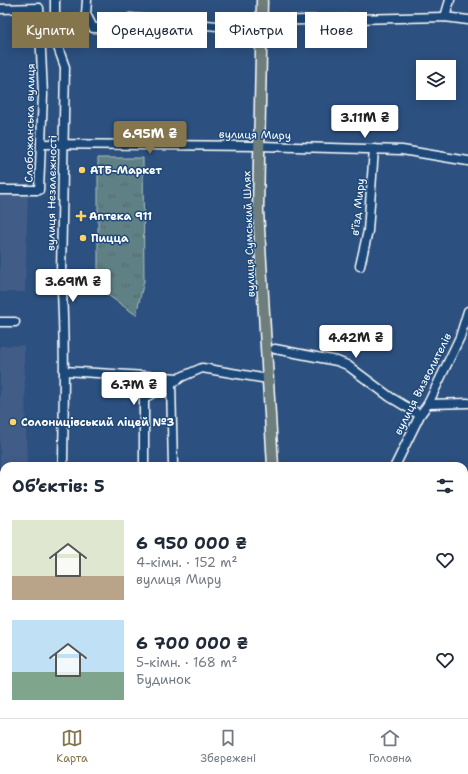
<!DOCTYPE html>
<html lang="uk">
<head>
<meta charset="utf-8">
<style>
  body { margin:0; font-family:"Shantell Sans",sans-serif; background:#f6f6f7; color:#1f2937; height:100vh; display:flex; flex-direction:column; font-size:15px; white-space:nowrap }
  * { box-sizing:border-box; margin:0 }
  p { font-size:13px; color:#747a83 }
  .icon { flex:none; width:22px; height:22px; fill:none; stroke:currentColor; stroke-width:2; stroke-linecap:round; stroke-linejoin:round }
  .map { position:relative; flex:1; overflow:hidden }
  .sheet { position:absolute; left:0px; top:462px; width:468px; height:256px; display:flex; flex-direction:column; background:#fff; border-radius:12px 12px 0 0; box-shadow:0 2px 10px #0003 }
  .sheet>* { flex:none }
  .top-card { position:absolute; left:12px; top:12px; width:444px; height:36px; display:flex; gap:8px }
  .buttons { position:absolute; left:416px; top:60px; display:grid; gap:8px }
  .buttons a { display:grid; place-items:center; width:40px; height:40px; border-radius:0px; background:#fff; box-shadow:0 2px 10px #0003; font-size:20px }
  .price { position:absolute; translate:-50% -34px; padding:0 9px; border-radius:4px; background:#fff; color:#222; font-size:13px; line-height:26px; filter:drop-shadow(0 1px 2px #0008) }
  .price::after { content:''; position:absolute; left:50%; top:24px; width:12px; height:9px; margin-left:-6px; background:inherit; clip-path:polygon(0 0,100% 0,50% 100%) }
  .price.selected { background:#84754c; color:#fff }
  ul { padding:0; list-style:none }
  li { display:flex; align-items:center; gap:12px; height:100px; padding:0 12px }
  li span { display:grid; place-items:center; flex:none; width:112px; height:80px; border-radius:0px; color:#555 }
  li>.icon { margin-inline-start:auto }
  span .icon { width:48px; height:48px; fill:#fffc; stroke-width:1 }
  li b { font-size:17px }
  h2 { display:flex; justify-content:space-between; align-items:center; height:48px; padding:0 12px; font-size:17px }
  .chip { padding:0 14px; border-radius:0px; background:#fff; box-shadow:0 2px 10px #0003; font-size:14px; line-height:36px }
  .chip.selected { background:#84754c; color:#fff }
  .menu { display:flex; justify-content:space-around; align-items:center; height:56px; border-top:1px solid #e0e1e3; background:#fff; font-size:11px; color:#747a83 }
  .menu a { display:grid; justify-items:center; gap:2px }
  .menu .selected { color:#84754c }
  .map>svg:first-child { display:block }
  .built { fill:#405b87 }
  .park { fill:url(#park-tufts); stroke:#afc0c2 }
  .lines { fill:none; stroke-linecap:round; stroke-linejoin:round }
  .river { stroke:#41799c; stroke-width:11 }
  .minor-casing { stroke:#fff; stroke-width:11 }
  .major-casing { stroke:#fff; stroke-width:13 }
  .minor { stroke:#1f4a7a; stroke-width:8 }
  .major { stroke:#6d7e7c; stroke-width:10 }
  .poi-dot { fill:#ffd166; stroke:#1f4a7a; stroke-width:1.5 }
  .labels { text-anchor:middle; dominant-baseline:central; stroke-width:3; stroke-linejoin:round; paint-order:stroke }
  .street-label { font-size:11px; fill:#fff; stroke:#1f4a7a }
  .poi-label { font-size:11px; font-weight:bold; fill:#fff; stroke:#1f4a7a; text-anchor:start }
</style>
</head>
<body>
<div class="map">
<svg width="468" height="718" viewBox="0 0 468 718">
  <defs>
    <pattern id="park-tufts" width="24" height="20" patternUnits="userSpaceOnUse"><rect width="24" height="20" fill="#5f8084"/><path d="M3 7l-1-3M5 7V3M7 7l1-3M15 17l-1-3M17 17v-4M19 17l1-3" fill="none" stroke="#56696b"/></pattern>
  </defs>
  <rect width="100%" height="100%" fill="#2c507f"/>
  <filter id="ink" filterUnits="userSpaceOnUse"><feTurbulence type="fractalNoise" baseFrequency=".025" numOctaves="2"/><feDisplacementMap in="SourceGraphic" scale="8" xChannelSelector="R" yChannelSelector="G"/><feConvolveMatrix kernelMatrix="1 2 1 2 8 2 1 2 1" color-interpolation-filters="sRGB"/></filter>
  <g filter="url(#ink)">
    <!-- built -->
    <g class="built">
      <path d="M0,195H28L25,292H0Z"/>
      <path d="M24,345L27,466H4V525L0,528V346Z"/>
    </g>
    <!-- park -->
    <g class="park">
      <path d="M98,158H143L144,281L136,315L98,288Z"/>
      <path d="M0,621L4,625V708L0,705Z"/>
      <path d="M15,714H113L119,718H21Z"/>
    </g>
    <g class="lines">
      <!-- river -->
      <g class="river">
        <path d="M464,569L468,565"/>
        <path d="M364,718L366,714"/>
      </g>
      <!-- minor casing -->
      <g class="minor-casing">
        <g id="minor">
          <path d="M55,0V39L65,67L61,273C65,336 64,398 63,461"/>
          <path d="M87,0L86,14L93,28H121L130,18L261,30"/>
          <path d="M0,9L39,8L43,95L39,190H0"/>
          <path d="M445,17L450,0"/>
          <path d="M261,21L445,17L468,20"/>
          <path d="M41,144L259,146L402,150L468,161"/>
          <path d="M360,266L368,231L374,149"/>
          <path d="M0,322H15"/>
          <path d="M275,349L337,361L347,365L390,397L420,415"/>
          <path d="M64,371L179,378L202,368L268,379"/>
          <path d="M171,383L173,466"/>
          <path d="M428,404L468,403"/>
          <path d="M144,466V398L179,379"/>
          <path d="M395,466L420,415L428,404L460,337L468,311"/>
          <path d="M0,556L4,558"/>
          <path d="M237,714V718"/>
        </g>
      </g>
      <!-- major casing -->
      <g class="major-casing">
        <g id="major">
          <path d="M262,0L258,211L273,466"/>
          <path d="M287,718L288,714"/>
        </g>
      </g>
      <!-- minor -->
      <use href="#minor" class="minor"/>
      <!-- major -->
      <use href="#major" class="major"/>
    </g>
  </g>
  <!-- markers -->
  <g class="poi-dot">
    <circle cx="82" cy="170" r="4"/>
    <path d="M79 210h4v4h4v4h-4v4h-4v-4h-4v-4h4z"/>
    <circle cx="83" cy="238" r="4"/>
    <circle cx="13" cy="422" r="4"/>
  </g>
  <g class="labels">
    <!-- street labels -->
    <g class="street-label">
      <text transform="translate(30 123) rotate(-89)">Слобожанська вулиця</text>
      <text transform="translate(255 135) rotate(1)">вулиця Миру</text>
      <text transform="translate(52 193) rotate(-89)">вулиця Незалежності</text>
      <text transform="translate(358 207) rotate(-84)">в'їзд Миру</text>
      <text transform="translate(249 234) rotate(-92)">вулиця Сумський Шлях</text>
      <text transform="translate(423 384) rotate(-63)">вулиця Визволителів</text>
    </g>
    <!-- poi labels -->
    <g class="poi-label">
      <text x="90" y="170">АТБ-Маркет</text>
      <text x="89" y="216">Аптека 911</text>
      <text x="91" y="238">Пицца</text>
      <text x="21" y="422">Солоницівський ліцей №3</text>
    </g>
  </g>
</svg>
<div class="buttons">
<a><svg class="icon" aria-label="layers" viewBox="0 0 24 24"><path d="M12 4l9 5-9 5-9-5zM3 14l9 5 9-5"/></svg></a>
</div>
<b class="price" style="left:365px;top:139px">3.11M ₴</b>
<b class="price selected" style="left:150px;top:155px">6.95M ₴</b>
<b class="price" style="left:73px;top:303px">3.69M ₴</b>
<b class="price" style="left:356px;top:359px">4.42M ₴</b>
<b class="price" style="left:134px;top:406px">6.7M ₴</b>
<div class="top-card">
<a class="chip selected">Купити</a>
<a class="chip">Орендувати</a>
<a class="chip">Фільтри</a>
<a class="chip">Нове</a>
</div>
<section class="sheet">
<h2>Об’єктів: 5<svg class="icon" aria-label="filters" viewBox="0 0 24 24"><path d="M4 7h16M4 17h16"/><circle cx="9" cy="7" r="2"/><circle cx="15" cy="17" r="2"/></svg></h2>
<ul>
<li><span style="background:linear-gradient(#dfe7d0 70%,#b9a48a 0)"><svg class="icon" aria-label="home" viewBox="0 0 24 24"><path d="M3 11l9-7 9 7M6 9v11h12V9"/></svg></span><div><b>6 950 000 ₴</b><p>4-кімн. · 152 m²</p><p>вулиця Миру</p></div><svg class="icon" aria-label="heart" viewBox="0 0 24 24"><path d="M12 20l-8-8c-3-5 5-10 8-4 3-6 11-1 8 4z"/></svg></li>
<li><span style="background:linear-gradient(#bfe0f5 65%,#7fa58c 0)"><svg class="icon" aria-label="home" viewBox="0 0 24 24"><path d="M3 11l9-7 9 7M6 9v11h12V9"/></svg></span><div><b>6 700 000 ₴</b><p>5-кімн. · 168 m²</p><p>Будинок</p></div><svg class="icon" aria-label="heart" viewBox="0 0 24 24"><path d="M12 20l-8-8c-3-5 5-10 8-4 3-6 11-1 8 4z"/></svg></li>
</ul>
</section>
</div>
<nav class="menu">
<a class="selected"><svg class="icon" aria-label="map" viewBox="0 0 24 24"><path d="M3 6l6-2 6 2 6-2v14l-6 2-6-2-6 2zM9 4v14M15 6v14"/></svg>Карта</a>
<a><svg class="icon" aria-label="saved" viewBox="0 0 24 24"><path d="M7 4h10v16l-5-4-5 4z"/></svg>Збережені</a>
<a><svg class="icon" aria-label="home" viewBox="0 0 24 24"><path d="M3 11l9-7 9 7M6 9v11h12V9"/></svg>Головна</a>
</nav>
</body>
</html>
